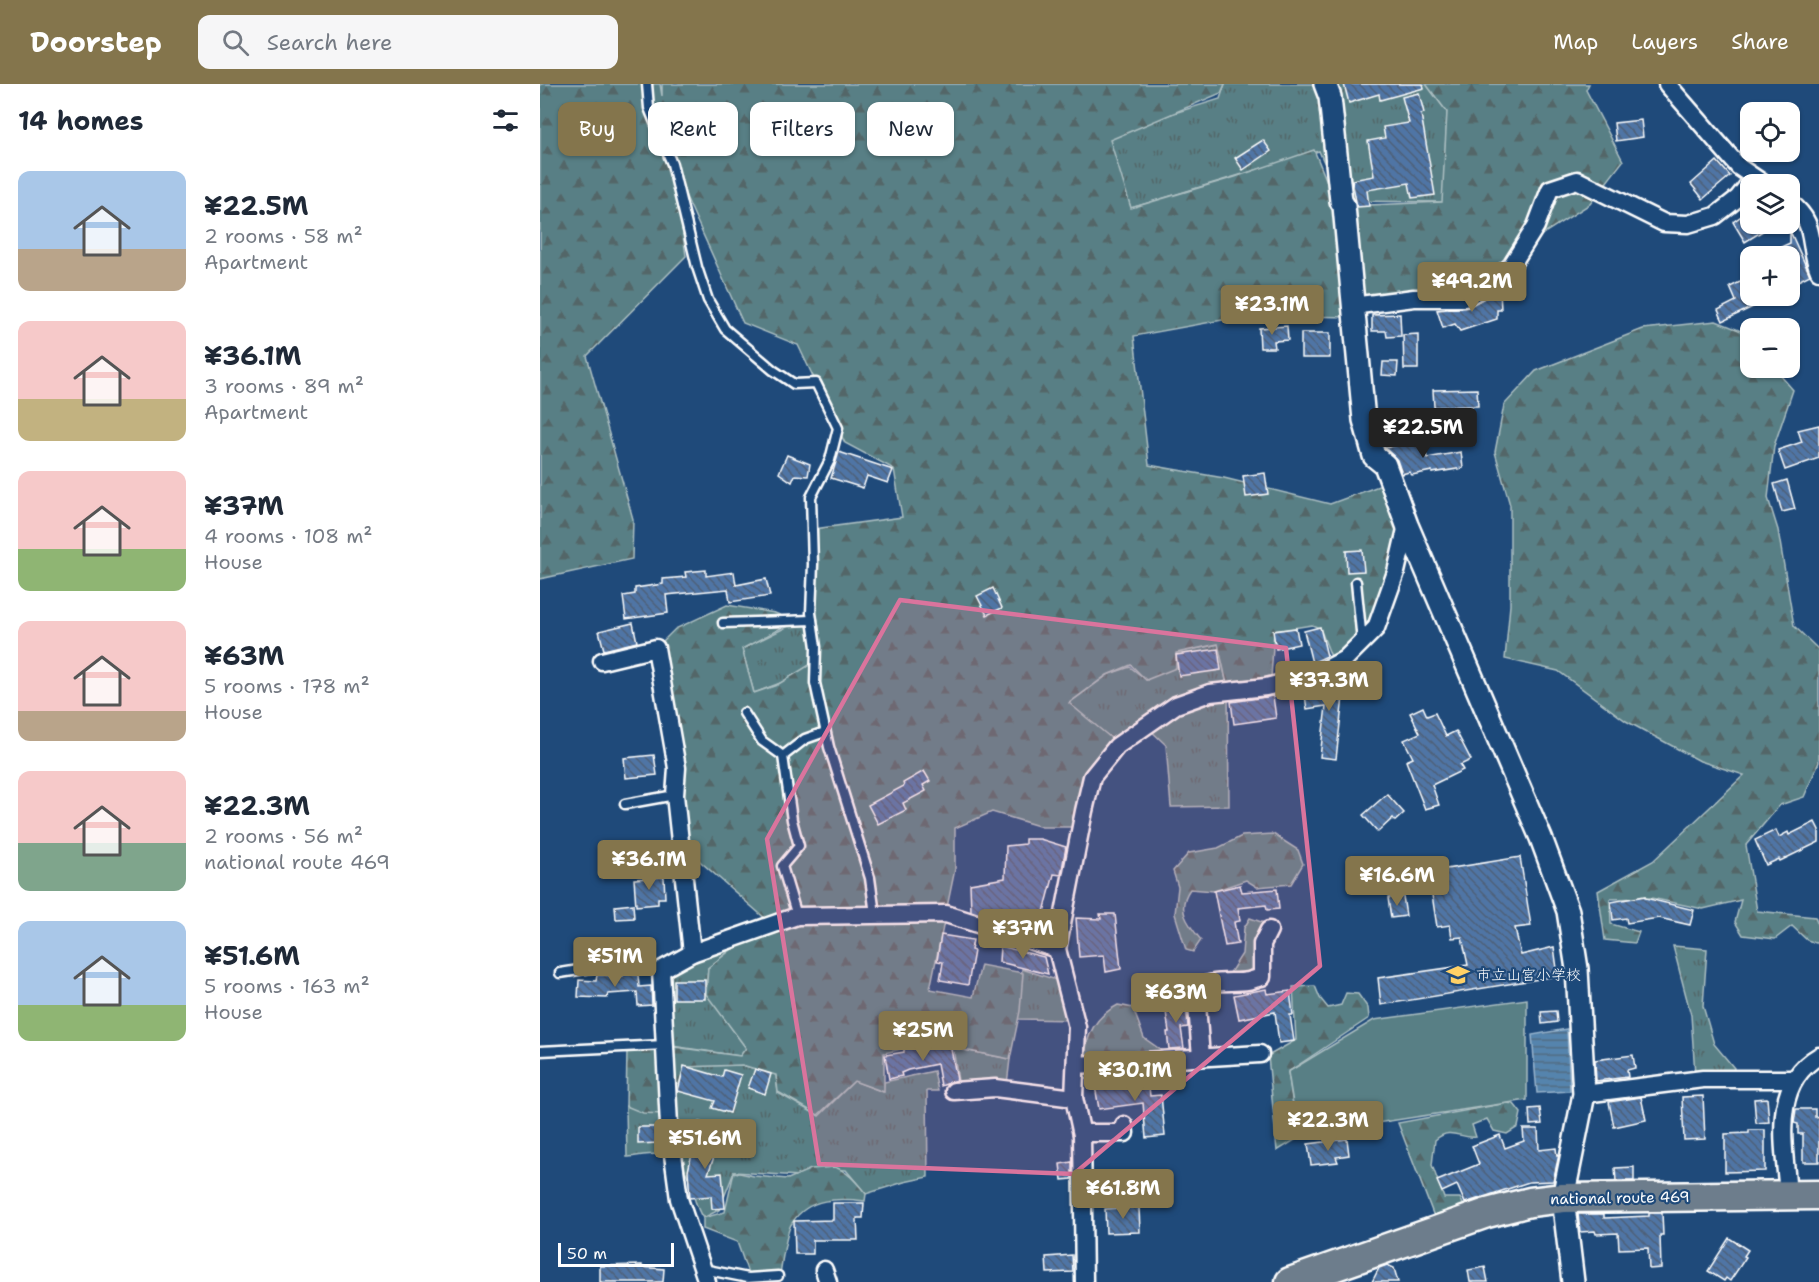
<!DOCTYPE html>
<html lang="en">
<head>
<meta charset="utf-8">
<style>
  body { margin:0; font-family:"Shantell Sans","Klee One",sans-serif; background:#f6f6f7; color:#1f2937; height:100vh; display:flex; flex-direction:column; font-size:22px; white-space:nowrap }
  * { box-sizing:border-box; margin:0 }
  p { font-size:20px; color:#747a83 }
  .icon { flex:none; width:33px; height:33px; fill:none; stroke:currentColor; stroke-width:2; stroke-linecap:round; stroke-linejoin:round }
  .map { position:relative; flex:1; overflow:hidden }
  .side { display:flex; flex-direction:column; background:#fff; width:540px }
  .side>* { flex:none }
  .hud { position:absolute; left:18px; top:18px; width:570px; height:54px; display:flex; gap:12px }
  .tools { position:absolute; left:1200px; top:18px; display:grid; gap:12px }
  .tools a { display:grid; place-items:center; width:60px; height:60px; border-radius:12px; background:#fff; box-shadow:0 2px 4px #0004; font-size:30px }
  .scale { position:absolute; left:18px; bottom:15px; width:116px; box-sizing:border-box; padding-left:6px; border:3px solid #fff; border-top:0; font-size:16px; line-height:21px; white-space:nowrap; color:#fff; -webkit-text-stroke:4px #1f4a7a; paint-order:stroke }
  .price { position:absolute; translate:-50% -51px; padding:0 14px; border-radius:6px; background:#84754c; color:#fff; font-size:20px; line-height:39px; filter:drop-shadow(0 2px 3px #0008) }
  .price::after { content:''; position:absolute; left:50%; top:36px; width:18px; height:14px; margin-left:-9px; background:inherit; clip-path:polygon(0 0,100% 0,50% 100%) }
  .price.active { background:#222; color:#fff }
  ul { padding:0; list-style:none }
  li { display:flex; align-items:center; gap:18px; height:150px; padding:0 18px }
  li span { display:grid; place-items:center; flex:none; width:168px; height:120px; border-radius:12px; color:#555 }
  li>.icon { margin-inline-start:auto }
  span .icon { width:72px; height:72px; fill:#fffc; stroke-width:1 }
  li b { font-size:26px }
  h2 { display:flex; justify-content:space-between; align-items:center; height:72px; padding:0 18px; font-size:26px }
  .chip { padding:0 21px; border-radius:12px; background:#fff; box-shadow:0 2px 4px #0004; font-size:21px; line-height:54px }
  .chip.active { background:#84754c; color:#fff }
  header { display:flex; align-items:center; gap:36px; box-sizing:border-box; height:84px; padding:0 30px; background:#84754c; color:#fff }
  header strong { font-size:28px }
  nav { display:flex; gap:33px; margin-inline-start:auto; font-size:21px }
  .search { width:420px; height:54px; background:#f6f6f7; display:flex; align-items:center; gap:15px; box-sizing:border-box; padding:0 21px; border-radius:12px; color:#747a83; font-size:22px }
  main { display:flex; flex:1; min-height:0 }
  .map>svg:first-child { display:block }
  .grass { fill:url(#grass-tufts); stroke:#acbfc2; stroke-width:1.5 }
  .forest { fill:url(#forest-firs); stroke:#acbfc2; stroke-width:1.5 }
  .pitch { fill:#597f85; stroke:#acbfc2; stroke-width:1.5 }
  .water { fill:url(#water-rules); stroke:#99b5ce; stroke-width:1.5 }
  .building { fill:url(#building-back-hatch); stroke:#fff; stroke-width:1.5 }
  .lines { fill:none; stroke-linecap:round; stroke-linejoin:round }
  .service-casing { stroke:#fff; stroke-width:13 }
  .minor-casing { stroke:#fff; stroke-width:21 }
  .tertiary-casing { stroke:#fff; stroke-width:26 }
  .trunk-casing { stroke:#fff; stroke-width:33 }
  .service { stroke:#1f4a7a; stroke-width:8 }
  .minor { stroke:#1f4a7a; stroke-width:16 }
  .tertiary { stroke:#1f4a7a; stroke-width:21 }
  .trunk { stroke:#6d7d8c; stroke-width:28 }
  .marked { fill:#da749d; fill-opacity:0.2; stroke:#da749d; stroke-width:4.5; stroke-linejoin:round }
  .labels { text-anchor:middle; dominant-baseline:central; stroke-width:4.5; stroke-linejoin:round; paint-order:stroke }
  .poi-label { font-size:15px; fill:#fff; stroke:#1f4a7a; text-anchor:start }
  .street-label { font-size:15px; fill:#fff; stroke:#1f4a7a }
</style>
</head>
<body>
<header>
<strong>Doorstep</strong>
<div class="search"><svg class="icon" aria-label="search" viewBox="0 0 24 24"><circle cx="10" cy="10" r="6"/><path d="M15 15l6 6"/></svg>Search here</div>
<nav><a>Map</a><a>Layers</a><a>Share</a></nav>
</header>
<main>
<section class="side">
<h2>14 homes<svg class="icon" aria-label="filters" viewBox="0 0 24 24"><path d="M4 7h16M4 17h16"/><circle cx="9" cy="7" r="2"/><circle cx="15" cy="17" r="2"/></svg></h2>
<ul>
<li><span style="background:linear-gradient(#a9c7e8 65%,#b9a48a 0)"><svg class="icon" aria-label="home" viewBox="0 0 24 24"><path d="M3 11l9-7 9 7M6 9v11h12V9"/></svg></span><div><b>¥22.5M</b><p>2 rooms · 58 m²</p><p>Apartment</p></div></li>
<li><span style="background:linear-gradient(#f6c9c9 65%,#c2b280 0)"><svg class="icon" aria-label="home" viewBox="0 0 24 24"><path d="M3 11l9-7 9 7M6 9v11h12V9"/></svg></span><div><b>¥36.1M</b><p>3 rooms · 89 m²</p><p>Apartment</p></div></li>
<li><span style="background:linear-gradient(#f6c9c9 65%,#8fb573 0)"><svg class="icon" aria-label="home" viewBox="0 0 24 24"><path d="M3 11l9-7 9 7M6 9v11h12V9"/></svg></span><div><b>¥37M</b><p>4 rooms · 108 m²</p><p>House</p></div></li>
<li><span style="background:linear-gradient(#f6c9c9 75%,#b9a48a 0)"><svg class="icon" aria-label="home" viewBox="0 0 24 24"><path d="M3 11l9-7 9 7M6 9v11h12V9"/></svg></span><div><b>¥63M</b><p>5 rooms · 178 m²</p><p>House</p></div></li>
<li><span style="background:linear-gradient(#f6c9c9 60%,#7fa58c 0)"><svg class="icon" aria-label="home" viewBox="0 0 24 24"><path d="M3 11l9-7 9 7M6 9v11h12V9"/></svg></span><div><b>¥22.3M</b><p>2 rooms · 56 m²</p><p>national route 469</p></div></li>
<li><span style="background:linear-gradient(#a9c7e8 70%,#8fb573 0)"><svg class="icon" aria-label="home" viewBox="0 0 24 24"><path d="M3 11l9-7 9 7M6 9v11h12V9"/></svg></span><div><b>¥51.6M</b><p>5 rooms · 163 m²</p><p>House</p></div></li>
</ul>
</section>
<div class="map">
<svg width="1279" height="1198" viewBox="0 0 1279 1198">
  <defs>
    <pattern id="grass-tufts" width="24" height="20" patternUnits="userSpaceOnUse" patternTransform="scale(1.5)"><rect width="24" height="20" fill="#597f85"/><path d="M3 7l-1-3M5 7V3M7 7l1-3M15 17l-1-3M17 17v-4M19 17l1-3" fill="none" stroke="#526668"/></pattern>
    <pattern id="forest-firs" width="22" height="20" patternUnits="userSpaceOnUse" patternTransform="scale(1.5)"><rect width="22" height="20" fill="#597f85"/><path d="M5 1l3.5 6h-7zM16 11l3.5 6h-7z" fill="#526668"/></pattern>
    <pattern id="water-rules" width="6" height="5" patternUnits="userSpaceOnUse" patternTransform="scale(1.5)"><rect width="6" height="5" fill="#5584ad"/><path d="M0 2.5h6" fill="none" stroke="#516b81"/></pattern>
    <pattern id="building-back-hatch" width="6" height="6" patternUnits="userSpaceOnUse" patternTransform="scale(1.5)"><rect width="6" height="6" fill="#5075a5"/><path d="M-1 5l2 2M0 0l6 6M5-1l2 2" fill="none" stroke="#4e6078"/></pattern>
  </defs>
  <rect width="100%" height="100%" fill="#1f4a7a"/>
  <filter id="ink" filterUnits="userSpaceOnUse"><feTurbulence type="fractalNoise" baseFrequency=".0167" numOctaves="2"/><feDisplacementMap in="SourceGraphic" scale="12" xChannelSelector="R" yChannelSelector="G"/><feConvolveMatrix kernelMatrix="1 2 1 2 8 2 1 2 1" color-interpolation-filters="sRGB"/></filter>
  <g filter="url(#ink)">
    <!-- grass -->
    <g class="grass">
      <path d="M685,0H886L907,28L903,118L801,117L779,67L591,124L563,51L680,15Z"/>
      <path d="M271,531L275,580L243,598L214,609L202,565Z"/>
      <path d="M679,560L688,607L689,722L631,723L626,661L606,642L577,659L528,620L569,590L590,583L607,596L636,569Z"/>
      <path d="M188,856L189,867L168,884L166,909L206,964L200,972L125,961L121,886Z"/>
      <path d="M1133,862L1167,865L1163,922L1174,960L1194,984L1193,990H1155L1151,931Z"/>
      <path d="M482,885L523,898L536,936L478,935Z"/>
      <path d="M413,964L470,975L467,1000L419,1003Z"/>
      <path d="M202,981L236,991L238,1009L279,1032L314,997L343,1008L344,998L394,987L398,1007H387L388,1093L364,1098L326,1110L306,1086L273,1085L260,1092L194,1088L179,1126L163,1134C150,1118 152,1076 129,1071C119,1068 98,1072 87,1073L86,1022L123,1029L137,1007L144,982Z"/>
    </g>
    <!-- forest -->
    <g class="forest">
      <path d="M0,0H120L122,12V0H685L681,9L570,56L591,124L695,93L774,66L799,127L808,233L710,231L594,252L609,381L684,394L790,420L847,399L867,441L836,544L793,578L780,544L772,541L734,547L731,594L687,600L678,560L636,569V584L606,596L591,581L567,591L529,619L577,659L552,693L539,743H502L452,728L415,744V785L390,905L433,913L441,881L483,889L480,927L470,975L388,959L344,969V1008L314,997L278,1031L238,1008L236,991L202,981L144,983L137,1007L123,1030L103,1029L86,1022L87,967L127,962L200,972L206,964L166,910L168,884L228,837L146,765L139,749L146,727L116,564L135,545L187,521L235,529L254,537L202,565L214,609L237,601L276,577L273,480L267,446L362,433L354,385L305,359L258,261L203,239L134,86L146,172L47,272L93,435L92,475L0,495Z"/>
      <path d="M886,0H1049L1046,6L1083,77L1050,120L979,165L938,202L881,214L811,212L804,122L902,118L907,28Z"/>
      <path d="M1176,237L1204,248L1210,256V284H1234L1253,306L1234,362L1228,414L1238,446L1254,542L1279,566V678L1264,713L1240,721L1206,761L1217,827L1275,833L1279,844V860L1267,856L1252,842L1235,855L1203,851L1195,838L1201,816L1163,825L1111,814L1070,815L1071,840L1099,848L1095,859L1065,856L1058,807L1113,777L1204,691L1160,677L1086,637L1018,587L965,575L970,521V421L955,368L964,321L996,287L1103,245Z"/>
      <path d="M733,750L758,766L763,780L751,800L717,803L706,796L674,807L650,805C636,825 647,839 661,856L653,868L646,866L635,830L638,803L633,787L649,769L678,764L702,752Z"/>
      <path d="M710,834L727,840L717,890L686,895L702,870L704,844Z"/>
      <path d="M775,902L780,914L788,924L801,921L806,909L818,910L828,924L829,934L748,988L758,1054L737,1067L728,972L756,956L753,903Z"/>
      <path d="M578,921L593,924L604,954L628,971L633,992L632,1002L612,1001L606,992L552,998L544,993C544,961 548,936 578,921Z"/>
      <path d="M967,1019L974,1020L981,1029L978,1043L967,1050L954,1047L947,1035L932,1041L936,1053C919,1055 911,1042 895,1056L892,1081L904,1114H920L926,1126L895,1135L858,1039Z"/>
      <path d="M294,1083C308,1087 317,1099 326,1110L325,1117C299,1114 268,1113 252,1139C246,1147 242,1178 240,1190L208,1189L197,1158L163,1145V1134L185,1128L194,1088L214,1092L248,1095L271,1085Z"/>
    </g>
    <!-- pitch -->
    <path class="pitch" d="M987,915V1016L758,1051L748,988L834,936Z"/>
    <!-- water -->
    <path class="water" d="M1027,945L1030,1007L997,1009L992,951Z"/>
    <!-- building -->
    <g class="building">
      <path d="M804,0H883L884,4L840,16L839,10L809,19Z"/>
      <path d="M879,9L884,29L881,30L895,111L872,114L869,99L827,106L829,122L817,123L812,96L834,92L828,57L845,54L843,43L869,39L862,13Z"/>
      <path d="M1101,36L1103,53L1076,57L1074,39Z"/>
      <path d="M723,56L731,67L703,86L695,74Z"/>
      <path d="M1177,77L1190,92L1163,115L1151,100Z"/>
      <path d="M1210,126V140H1234L1205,158L1193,138Z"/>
      <path d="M1250,147L1270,191L1254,199L1250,190V172H1221L1250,159Z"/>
      <path d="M1210,193V212H1236L1183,237L1178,226L1196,217L1190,203Z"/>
      <path d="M960,205L961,226H957V235L920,247L915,240L903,244L897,226L928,223Z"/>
      <path d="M860,230L861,252L847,253L846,247H832V231Z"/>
      <path d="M747,242L748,256L734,257L735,264H720L719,244Z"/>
      <rect x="761" y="249" width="29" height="25"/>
      <path d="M878,250V285H864L863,251Z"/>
      <path d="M843,278H858L857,292L842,291Z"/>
      <path d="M937,305L938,322L894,323L893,306Z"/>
      <path d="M1279,341V374L1245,386L1238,366L1262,358L1258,346Z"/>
      <path d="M883,355L887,374L921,368L923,384L892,389V387L872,391L869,388L862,390L857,376L845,364Z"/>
      <path d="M299,368L353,386L348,399L327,392L323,404L291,394Z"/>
      <path d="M247,371L270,380L268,392L255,391L252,398L239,389Z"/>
      <path d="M725,389L728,410L706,413L703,392Z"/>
      <path d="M1247,396L1255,425L1242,428L1234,400Z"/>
      <path d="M822,466L824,487L807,488L806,467Z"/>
      <path d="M166,486V492L194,488L196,501L226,495L230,512L190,518L188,505L126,511L128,529L86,535L83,512L95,510V504L123,500V495L146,493L145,488Z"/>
      <path d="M453,504L462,524L447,531L437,512Z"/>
      <path d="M93,539L97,558L64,566L59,547Z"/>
      <path d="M780,543L787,572L772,579L764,547Z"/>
      <path d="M756,544L759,560L736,565L733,547Z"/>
      <path d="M678,565L681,586L639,592L636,571Z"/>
      <path d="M790,598L813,599L811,614L803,613L796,675L780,673L786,622L767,625L764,605L789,600Z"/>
      <path d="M733,612L736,634L694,640L691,618Z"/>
      <path d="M883,623L887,632L895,629L906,652L916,647L931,676L920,681L923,686L892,701L899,721L885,725L866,677L873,674L864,656L880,649L870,629Z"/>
      <path d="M114,671L117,691L86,694L84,674Z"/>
      <path d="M384,687L390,697L383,701L386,707L363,719L366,726L338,740L328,721L364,702L363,699Z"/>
      <path d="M847,710L864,729L855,737L853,734L838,748L823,731Z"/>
      <path d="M1275,738L1279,746V758L1240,777L1239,775L1226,781L1215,756L1236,746L1239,753L1248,748L1249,751Z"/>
      <path d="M485,755H500L526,763L521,791L514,790L504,828L513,830L510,845L487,839L488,835L449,833L431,827L430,800L465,794L466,762L485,760Z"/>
      <path d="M980,773L991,842L975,844L981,871L1014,863L1018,892L841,921L838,894L928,881L922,853L912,854L910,841L897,843L890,798L901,797L900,786Z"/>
      <path d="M124,793L125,814H118V820L96,822L94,795Z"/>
      <path d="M700,801L702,808L737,805L739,825L727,826L726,821L698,824L700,837L694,838L698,860L685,862L674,807Z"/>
      <path d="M863,812L866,832L851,834L848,814Z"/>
      <path d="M1105,812V814L1154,826L1150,841L1119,834L1087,839L1086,834L1073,836L1071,818Z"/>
      <path d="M93,820L94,834L76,835L75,822Z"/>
      <path d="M560,830H575L581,885L566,888L564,871L539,873L536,834L561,835Z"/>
      <path d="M401,851L433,856L431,866L434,867L428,901L400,896L403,878L397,877Z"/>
      <path d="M460,862L504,873L508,890L459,878Z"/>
      <path d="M83,890L98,891L99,903L111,902L112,921L98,922L97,908L68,910L67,914L38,913L39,896L56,897L57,891L83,892Z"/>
      <rect x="134" y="896" width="31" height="19"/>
      <path d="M726,905L727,910L750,907L753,931H750L754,957L739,959L735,928L699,935L694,911Z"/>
      <path d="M646,918L648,943L641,944L644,964L629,965L627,948H629L625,921Z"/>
      <path d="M1016,927L1017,938L1002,940L1001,928Z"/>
      <path d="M410,960L417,996L401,1002L397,980L368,986L361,989L362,992L349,995L345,971L364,968V964L378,961L380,966Z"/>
      <path d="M1093,971L1095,984L1087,986L1088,993L1056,997L1055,976Z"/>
      <path d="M144,982L182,993L184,986L201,991L190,1029L172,1024L175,1017L138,1007Z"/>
      <path d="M215,985L231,990L225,1010L208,1004Z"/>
      <path d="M608,994L610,1012L621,1011L625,1052L606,1054L603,1019L559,1025L555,1002Z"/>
      <path d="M1163,1012L1165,1055L1144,1056L1142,1013Z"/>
      <path d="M1101,1013L1106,1036L1074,1043L1069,1018Z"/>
      <path d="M1227,1014L1229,1038L1216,1039L1214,1015Z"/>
      <path d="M1000,1024L1002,1040L990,1041L989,1025Z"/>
      <path d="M1256,1025H1275V1033L1279,1032V1078H1263V1050H1258V1040L1254,1039Z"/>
      <path d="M159,1038L173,1041L168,1065L176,1067L168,1090L182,1089L185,1124L172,1125L171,1112L150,1114L148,1087Z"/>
      <path d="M98,1043H118V1059L98,1060Z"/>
      <path d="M983,1045H998L999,1066L1016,1064L1017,1072L1019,1071L1013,1097L989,1098L925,1119L917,1101L902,1108L897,1097L939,1080L932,1062L960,1051L965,1064L984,1057Z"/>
      <path d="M1209,1046H1225V1087L1185,1088V1050L1209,1049Z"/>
      <path d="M807,1055L809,1071L796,1073L798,1078L771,1081L768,1060Z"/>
      <path d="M532,1078V1095L522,1096L520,1080Z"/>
      <path d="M1094,1083V1097H1076L1075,1084Z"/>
      <path d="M293,1119H324L323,1134H317L318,1156H273V1170H255L254,1137L293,1136Z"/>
      <path d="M599,1123L600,1148L566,1149L565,1125Z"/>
      <path d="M1109,1129H1122L1123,1151H1120L1121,1184L1109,1185L1108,1164L1079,1165L1078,1149L1056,1150L1055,1147L1040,1148L1038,1130H1064V1134L1109,1132Z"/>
      <path d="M1189,1154L1208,1166L1204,1172L1206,1173L1190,1197L1186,1194L1184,1197L1168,1187Z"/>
      <path d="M532,1171L533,1188L507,1189L506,1173Z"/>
      <path d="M102,1181V1183L124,1185L123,1198H60V1182Z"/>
      <path d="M847,1181L854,1184L858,1198H832L839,1184Z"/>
      <path d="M945,1183L948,1198H930L928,1186Z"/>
    </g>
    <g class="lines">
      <!-- service casing -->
      <g class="service-casing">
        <g id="service">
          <path d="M107,0L109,24L132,80L157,183L168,216L185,245L233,286L254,300L276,299L298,344L290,376L271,413L273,480L271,529L276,563L275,599L289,663L330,794L335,830"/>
          <path d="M816,498L822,557"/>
          <path d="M183,539L272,536"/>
          <path d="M204,629L222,657L243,672L265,655L285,648"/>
          <path d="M243,672L252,736L259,762L242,782L257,832"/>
          <path d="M85,720L135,711"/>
          <path d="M20,889L64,882L121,886"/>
          <path d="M0,967L125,961"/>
          <path d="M163,1185L208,1194L238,1192"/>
        </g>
      </g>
      <!-- minor casing -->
      <g class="minor-casing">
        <g id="minor">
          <path d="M1127,0L1199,83L1224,100"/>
          <path d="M1250,119C1278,140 1267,159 1279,187"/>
          <path d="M812,222L874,214H924L950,200L971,182L996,142L1010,105L1037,96L1124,139L1148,140L1175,132L1198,114L1214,94"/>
          <path d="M62,577L116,564L137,684L135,711L152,869"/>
          <path d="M661,973L656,908C667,894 692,900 708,897C713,896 717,894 722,893V860L729,846"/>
          <path d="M536,981L720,970"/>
          <path d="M414,1007L455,1004L534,1014"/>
          <path d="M1044,1010L1163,995H1253"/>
          <path d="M542,1049H585L584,1041"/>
          <path d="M1248,1111C1245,1064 1229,1001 1279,972"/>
          <path d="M284,1186L288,1198"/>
          <path d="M167,1198L139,1115L129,1041L121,886L152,869L257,832L406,830L517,865"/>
          <path d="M544,1198L542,1051L534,1014L537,943L517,865L544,727L552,693L577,662L636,621L670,609L726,603L775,591L805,575L836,544L856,488L867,441"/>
        </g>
      </g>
      <!-- tertiary casing -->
      <g class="tertiary-casing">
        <path id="tertiary" d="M785,0L790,13L801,117L804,122L824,336L834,372L845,381L867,441L1001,754L1028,827L1037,885L1044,1010L1023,1114L1033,1198"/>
      </g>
      <!-- trunk casing -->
      <g class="trunk-casing">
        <path id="trunk" d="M750,1198L947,1129L990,1118L1023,1114L1279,1111"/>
      </g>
      <!-- service -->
      <use href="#service" class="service"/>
      <!-- minor -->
      <use href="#minor" class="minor"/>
      <!-- tertiary -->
      <use href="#tertiary" class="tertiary"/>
      <!-- trunk -->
      <use href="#trunk" class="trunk"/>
    </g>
  </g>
  <!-- marked area -->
  <path class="marked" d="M360,516L746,564L780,882L534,1090L279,1080L227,755Z"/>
  <!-- icons -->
  <defs>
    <g id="school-bare" transform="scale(1.8)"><path d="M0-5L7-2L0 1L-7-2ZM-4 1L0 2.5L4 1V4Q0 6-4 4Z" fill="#ffd166" stroke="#1f4a7a" stroke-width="2.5" paint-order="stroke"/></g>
  </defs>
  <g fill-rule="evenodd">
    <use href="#school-bare" x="918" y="891"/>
  </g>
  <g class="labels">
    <!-- poi labels -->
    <g class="poi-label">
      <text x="936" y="891">市立山宮小学校</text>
    </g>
    <!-- street labels -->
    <g class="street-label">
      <text transform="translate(1080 1114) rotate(-1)">national route 469</text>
    </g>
  </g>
</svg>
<div class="tools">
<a><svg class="icon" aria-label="locate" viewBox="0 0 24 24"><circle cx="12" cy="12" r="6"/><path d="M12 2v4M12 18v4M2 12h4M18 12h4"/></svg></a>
<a><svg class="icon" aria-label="layers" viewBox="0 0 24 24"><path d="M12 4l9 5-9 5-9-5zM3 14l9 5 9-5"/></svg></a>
<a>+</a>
<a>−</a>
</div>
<div class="scale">50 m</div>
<b class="price" style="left:932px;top:229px">¥49.2M</b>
<b class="price" style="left:732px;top:252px">¥23.1M</b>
<b class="price active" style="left:883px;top:375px">¥22.5M</b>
<b class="price" style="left:789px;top:628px">¥37.3M</b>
<b class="price" style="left:109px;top:807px">¥36.1M</b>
<b class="price" style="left:857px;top:823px">¥16.6M</b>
<b class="price" style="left:483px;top:876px">¥37M</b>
<b class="price" style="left:75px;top:904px">¥51M</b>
<b class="price" style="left:636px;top:940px">¥63M</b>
<b class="price" style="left:383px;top:978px">¥25M</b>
<b class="price" style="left:595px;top:1018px">¥30.1M</b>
<b class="price" style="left:788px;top:1068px">¥22.3M</b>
<b class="price" style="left:165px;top:1086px">¥51.6M</b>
<b class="price" style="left:583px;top:1136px">¥61.8M</b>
<div class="hud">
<a class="chip active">Buy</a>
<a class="chip">Rent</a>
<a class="chip">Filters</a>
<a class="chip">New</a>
</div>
</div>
</main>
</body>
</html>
